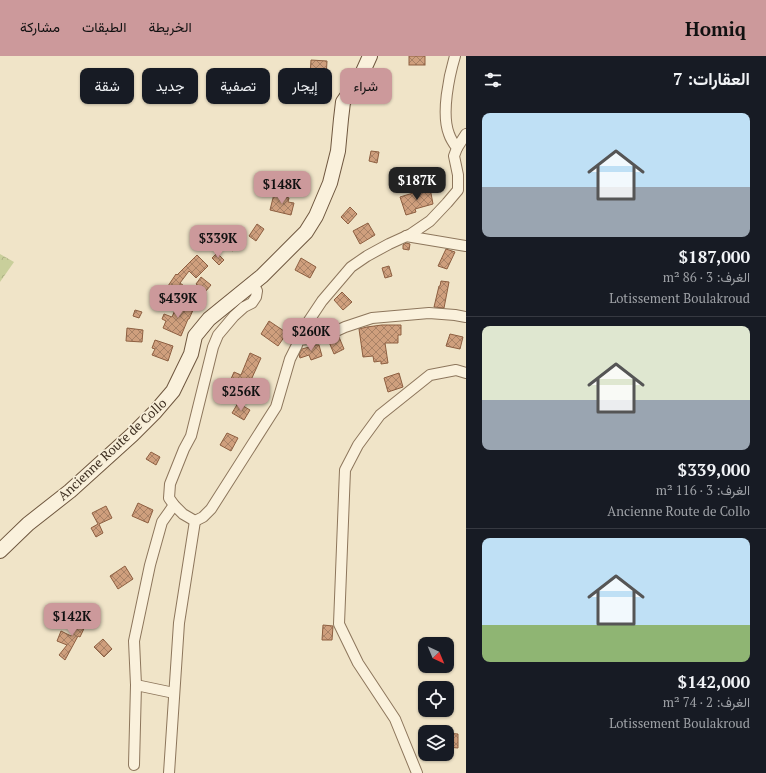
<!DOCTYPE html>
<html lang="ar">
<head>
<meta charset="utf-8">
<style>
  body { margin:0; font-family:"PT Serif",Vazirmatn,serif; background:#242831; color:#f1f3f6; direction:rtl; height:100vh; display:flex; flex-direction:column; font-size:15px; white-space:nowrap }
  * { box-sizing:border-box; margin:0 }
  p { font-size:13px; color:#9ea1a6 }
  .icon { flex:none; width:22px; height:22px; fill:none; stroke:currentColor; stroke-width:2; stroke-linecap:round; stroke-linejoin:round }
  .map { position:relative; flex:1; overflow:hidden; direction:ltr }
  .sheet { display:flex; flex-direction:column; background:#171b24; width:300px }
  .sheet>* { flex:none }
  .top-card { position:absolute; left:12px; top:12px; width:380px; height:36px; direction:rtl; display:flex; gap:8px }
  .needle { width:26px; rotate:136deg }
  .buttons { position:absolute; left:418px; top:581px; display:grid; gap:8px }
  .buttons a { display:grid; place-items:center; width:36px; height:36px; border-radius:8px; background:#171b24; box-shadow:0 1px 3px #0004; font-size:20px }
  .price { position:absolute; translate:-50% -34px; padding:0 9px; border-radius:8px; background:#cc999b; color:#111; font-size:13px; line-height:26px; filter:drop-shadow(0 1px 2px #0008) }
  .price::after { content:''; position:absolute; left:50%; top:24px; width:12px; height:9px; margin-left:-6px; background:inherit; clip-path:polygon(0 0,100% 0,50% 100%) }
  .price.selected { background:#222; color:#fff }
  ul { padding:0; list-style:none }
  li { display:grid; align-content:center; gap:8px; height:212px; padding:0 16px }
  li+li { border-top:1px solid #363941 }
  li span { display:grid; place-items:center; height:124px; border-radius:8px; color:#555 }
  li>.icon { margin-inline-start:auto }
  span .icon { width:72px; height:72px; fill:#fffc; stroke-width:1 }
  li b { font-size:17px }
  h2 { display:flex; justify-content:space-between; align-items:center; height:48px; padding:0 16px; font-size:17px }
  .tag { padding:0 14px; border-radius:8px; background:#171b24; box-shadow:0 1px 3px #0004; font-size:14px; line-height:36px }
  .tag.selected { background:#cc999b; color:#111 }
  header { display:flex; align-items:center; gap:24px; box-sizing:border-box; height:56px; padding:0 20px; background:#cc999b; color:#111 }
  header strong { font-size:19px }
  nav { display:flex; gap:22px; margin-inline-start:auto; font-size:14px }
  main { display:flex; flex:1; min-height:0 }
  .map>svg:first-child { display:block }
  .forest { fill:url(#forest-crowns) }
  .building { fill:url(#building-cross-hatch); stroke:#8d5f41 }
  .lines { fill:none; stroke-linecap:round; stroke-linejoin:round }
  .street-casing { stroke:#8d765c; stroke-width:12 }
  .secondary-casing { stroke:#6f573f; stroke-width:16 }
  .street { stroke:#faf1dc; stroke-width:10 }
  .secondary { stroke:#faf1dc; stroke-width:14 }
  .labels { text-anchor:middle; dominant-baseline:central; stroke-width:3.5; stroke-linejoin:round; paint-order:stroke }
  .street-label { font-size:13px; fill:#3d2e20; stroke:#f7eed8 }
</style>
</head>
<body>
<header>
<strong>Homiq</strong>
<nav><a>الخريطة</a><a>الطبقات</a><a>مشاركة</a></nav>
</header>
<main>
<section class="sheet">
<h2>العقارات: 7<svg class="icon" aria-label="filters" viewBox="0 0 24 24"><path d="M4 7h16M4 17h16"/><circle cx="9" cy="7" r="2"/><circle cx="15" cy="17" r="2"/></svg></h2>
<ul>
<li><span style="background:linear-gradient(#bfe0f5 60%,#9aa5b1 0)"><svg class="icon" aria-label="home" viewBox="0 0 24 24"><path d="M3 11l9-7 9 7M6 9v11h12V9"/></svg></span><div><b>$187,000</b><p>الغرف: 3 · 86 m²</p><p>Lotissement Boulakroud</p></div></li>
<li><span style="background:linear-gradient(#dfe7d0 60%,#9aa5b1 0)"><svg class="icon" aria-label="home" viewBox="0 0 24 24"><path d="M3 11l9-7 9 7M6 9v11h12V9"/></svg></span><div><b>$339,000</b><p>الغرف: 3 · 116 m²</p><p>Ancienne Route de Collo</p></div></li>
<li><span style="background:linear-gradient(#bfe0f5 70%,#8fb573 0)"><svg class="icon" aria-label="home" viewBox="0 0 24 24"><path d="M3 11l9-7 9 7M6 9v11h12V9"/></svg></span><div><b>$142,000</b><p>الغرف: 2 · 74 m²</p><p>Lotissement Boulakroud</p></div></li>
</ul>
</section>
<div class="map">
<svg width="466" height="717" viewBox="0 0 466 717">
  <defs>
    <pattern id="forest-crowns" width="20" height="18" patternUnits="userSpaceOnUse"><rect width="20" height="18" fill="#c9cf9b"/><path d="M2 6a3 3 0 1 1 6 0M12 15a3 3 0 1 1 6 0" fill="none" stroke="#aeb285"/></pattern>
    <pattern id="building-cross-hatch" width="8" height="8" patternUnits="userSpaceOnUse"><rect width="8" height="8" fill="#cf9f7d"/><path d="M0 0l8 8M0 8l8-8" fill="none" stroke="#a98266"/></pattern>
  </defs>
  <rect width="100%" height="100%" fill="#f0e4c8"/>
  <!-- forest -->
  <path class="forest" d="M0,198L14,206L0,226Z"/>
  <!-- building -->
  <g class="building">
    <rect x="409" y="0" width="16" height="9"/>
    <path d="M311,4L327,5L326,22L310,21Z"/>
    <path d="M371,95L379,96L377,107L369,105Z"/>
    <path d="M430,132L433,148L415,153L416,156L406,159L400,141L413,137V136Z"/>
    <path d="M274,138L289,142L288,146L294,147L291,159L270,154Z"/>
    <path d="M350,151L357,158L348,168L341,161Z"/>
    <path d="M368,167L375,179L360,188L353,175Z"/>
    <path d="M257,168L264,173L256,185L249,180Z"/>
    <path d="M233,180L239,184L233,195L226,191Z"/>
    <path d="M406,187L410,188L409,194L403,193V189Z"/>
    <path d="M446,193L455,196L447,213L438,210Z"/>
    <path d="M217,197L224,204L219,209L212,202Z"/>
    <path d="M197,199L208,210L196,222L189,215L180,227L187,232L176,249L167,241L173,233L168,230L176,218L177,219Z"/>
    <path d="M301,202L316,211L310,222L295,214Z"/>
    <path d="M389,210L392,220L385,222L382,212Z"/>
    <path d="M201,221L211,229L206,235L196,228Z"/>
    <path d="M441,225L449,226L444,252L434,251L439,230H440Z"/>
    <path d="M342,236L352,246L343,254L334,244Z"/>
    <path d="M179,245L194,252L189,263H188L181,280L163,272L166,265L162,263L164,258L172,261Z"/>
    <path d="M135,254L142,256L139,262L133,260Z"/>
    <path d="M269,265L287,277L278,290L261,278Z"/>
    <path d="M382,269H401V279H398V287H385L388,307L381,308V305L374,306L373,300L363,301L359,273L367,271Z"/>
    <path d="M127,272L143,274L142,286L126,285Z"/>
    <path d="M450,278L463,281L460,293L446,290Z"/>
    <path d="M339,281L344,293L334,298L329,286Z"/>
    <path d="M155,284L173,290L168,305L152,299L155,293L152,292Z"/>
    <path d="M316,289H319L322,300L311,304L309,299L300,302L299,299L302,293Z"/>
    <path d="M250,297L261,302L251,324L262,329L259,336L231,323L234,316L241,319Z"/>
    <path d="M399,317L403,331L388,336L384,322Z"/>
    <path d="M238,347L250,354L244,364L232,357Z"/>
    <path d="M227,377L238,382L231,395L220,389Z"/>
    <path d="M151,396L160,401L156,409L146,403Z"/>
    <path d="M138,447L153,454L148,467L132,460Z"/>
    <path d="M106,450L112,462L99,468L103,477L96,481L91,472L98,468L92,457Z"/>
    <path d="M125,510L133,523L118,533L110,520Z"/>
    <path d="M79,560L88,564L80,581L78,580L65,604L59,599L67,589L57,585L61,575L71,580Z"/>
    <path d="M323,569L333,570L332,584H322Z"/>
    <path d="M103,583L112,593L104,601L94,591Z"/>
    <path d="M447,677L458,678V692L447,691Z"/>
  </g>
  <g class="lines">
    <!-- street casing -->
    <g class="street-casing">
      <g id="street">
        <path d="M457,92L466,78"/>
        <path d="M406,180L466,190"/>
        <path d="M298,284L321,282L345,271L372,262L429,257L455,259L466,261"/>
        <path d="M195,465L203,461L211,453L276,351L290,303L297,289L300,277L308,266L322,245L351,211L367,200L389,188L411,178L430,165L447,147L458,134V119L454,100L457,92C454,88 451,84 449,78C441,58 449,20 455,0"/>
        <path d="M195,465L183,458L174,449L169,442L170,428L184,393L191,380L213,291L218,279L234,260L244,251L252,247L256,241L257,235L253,227"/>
        <path d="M136,629L174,637"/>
        <path d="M134,709L136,629L134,585L150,509L162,466L174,449"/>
        <path d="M169,717L179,567L195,465"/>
        <path d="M417,717L395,663L358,607L339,568L345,414L358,389L380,359L430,319L456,314L466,317"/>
      </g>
    </g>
    <!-- secondary casing -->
    <g class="secondary-casing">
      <path id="secondary" d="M0,495L28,468L70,435L132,379L155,356L173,335L191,298L195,280L209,263L262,220L306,176L316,160L330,127L338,95L341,63L343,46L361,20L370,0"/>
    </g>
    <!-- street -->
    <use href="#street" class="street"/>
    <!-- secondary -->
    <use href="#secondary" class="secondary"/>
  </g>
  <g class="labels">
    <!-- street labels -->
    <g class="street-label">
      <text transform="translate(112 393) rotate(-43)">Ancienne Route de Collo</text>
    </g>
  </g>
</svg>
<div class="buttons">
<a><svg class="needle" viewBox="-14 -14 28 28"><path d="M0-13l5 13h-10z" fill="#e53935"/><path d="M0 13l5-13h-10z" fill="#9ea1a6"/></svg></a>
<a><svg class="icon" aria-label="locate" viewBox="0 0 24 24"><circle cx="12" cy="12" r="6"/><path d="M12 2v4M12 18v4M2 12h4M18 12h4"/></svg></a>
<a><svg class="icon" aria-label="layers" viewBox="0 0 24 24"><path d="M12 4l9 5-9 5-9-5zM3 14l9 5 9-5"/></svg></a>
</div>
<b class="price selected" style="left:417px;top:145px">$187K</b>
<b class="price" style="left:282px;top:149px">$148K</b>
<b class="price" style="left:218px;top:203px">$339K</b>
<b class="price" style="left:178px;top:263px">$439K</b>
<b class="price" style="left:311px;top:296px">$260K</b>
<b class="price" style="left:241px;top:356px">$256K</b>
<b class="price" style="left:72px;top:581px">$142K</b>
<div class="top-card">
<a class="tag selected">شراء</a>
<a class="tag">إيجار</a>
<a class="tag">تصفية</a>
<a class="tag">جديد</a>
<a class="tag">شقة</a>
</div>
</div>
</main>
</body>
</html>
